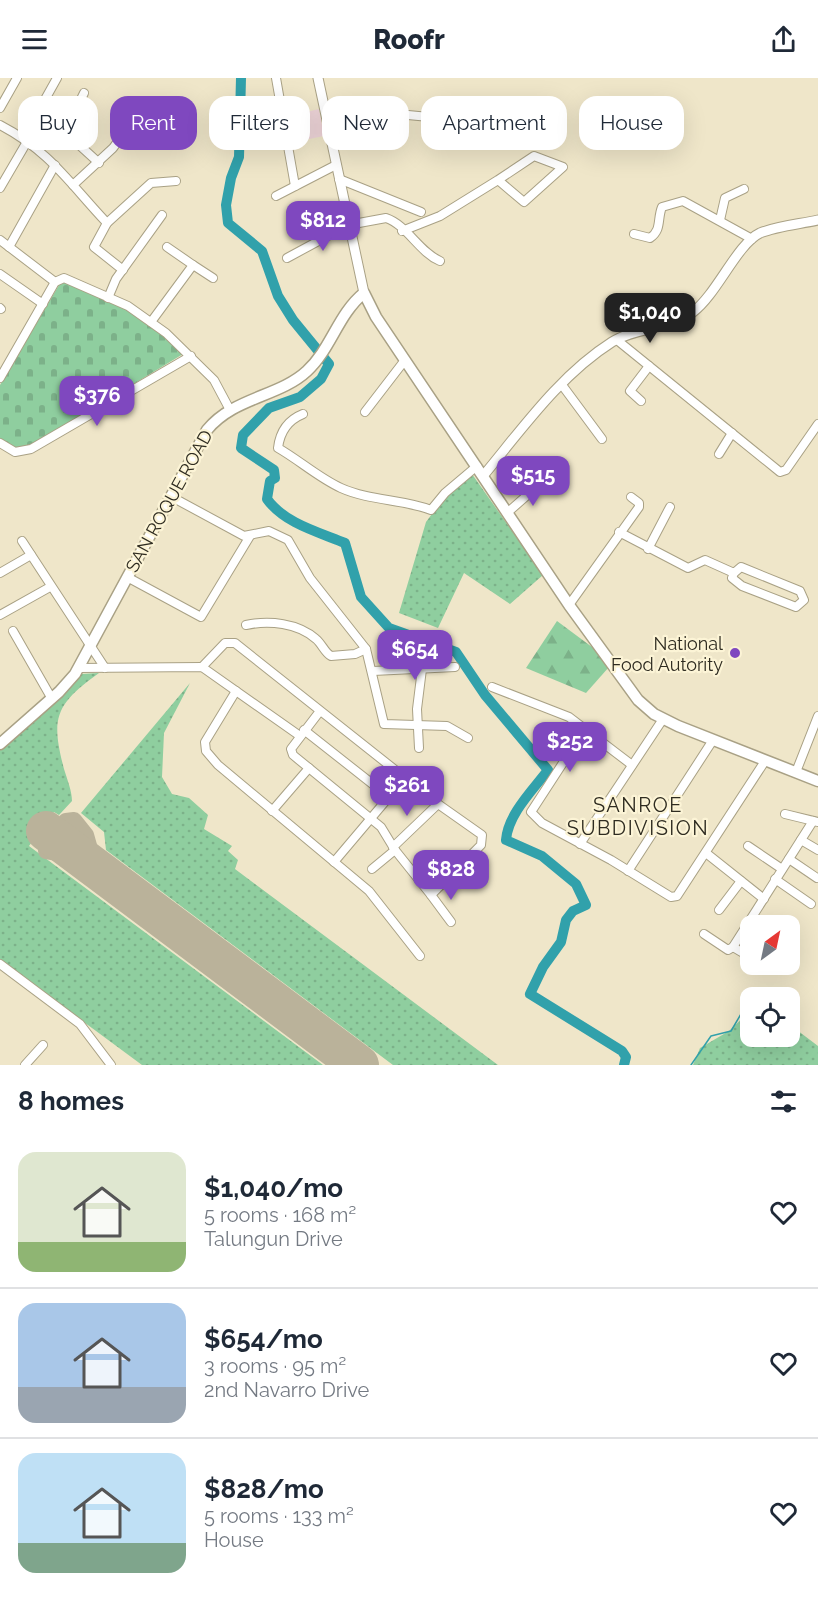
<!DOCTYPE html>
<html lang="en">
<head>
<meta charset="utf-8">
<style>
  body { margin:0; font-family:Raleway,sans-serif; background:#f6f6f7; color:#1f2937; height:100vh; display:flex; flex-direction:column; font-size:22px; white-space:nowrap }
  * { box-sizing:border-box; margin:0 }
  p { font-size:20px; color:#747a83 }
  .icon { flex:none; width:33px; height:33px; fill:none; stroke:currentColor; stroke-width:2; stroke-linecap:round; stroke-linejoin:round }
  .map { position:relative; height:987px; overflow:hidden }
  .panel { display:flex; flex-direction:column; background:#fff; flex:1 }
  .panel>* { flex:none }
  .banner { position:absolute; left:18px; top:18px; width:783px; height:54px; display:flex; gap:12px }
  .needle { width:39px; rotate:33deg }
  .fabs { position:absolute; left:740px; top:837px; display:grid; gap:12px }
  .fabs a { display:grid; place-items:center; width:60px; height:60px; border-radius:12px; background:#fff; box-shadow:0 6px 24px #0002; font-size:30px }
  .price { position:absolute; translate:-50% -51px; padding:0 14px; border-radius:12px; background:#7f48bf; color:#fff; font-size:20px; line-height:39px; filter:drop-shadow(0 2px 3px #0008) }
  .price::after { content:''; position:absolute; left:50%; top:36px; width:18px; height:14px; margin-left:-9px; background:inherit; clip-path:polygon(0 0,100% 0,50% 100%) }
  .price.on { background:#222; color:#fff }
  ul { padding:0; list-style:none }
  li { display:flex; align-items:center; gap:18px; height:150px; padding:0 18px }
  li+li { border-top:2px solid #e0e1e3 }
  li span { display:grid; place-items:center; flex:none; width:168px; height:120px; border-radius:18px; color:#555 }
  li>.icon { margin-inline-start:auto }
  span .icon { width:72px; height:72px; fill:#fffc; stroke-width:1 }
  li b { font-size:26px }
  h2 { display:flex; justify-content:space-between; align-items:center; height:72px; padding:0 18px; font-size:26px }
  .pill { padding:0 21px; border-radius:18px; background:#fff; box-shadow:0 6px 24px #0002; font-size:21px; line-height:54px }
  .pill.on { background:#7f48bf; color:#fff }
  header { display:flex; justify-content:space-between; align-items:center; height:78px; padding:0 18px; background:#fff; font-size:27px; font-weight:800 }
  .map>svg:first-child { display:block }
  .commercial { fill:#efd5d9 }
  .grass { fill:url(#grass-dots) }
  .forest { fill:url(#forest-firs) }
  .cemetery { fill:url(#cemetery-stones) }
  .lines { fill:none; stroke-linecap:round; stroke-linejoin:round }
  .stream { stroke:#31a1ab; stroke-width:1.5 }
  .river { stroke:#31a1ab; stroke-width:10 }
  .taxiway { stroke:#bab29a; stroke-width:16 }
  .runway { stroke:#bab29a; stroke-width:40 }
  .minor-casing { stroke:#a9a185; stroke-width:10 }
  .tertiary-casing { stroke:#a9a185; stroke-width:11 }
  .secondary-casing { stroke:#a9a185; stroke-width:13 }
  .minor { stroke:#fff; stroke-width:8 }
  .tertiary { stroke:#fff; stroke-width:9 }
  .secondary { stroke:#fff; stroke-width:10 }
  .poi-dot { fill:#7f48bf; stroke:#fcf4d6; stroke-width:2 }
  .labels { text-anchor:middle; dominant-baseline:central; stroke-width:4.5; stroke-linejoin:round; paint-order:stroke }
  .street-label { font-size:18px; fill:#2f2c21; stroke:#fcf4d6 }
  .poi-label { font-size:18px; fill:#2f2c21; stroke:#fcf4d6; text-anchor:end }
  .neighbourhood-label { font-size:20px; letter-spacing:1.5px; fill:#2f2c21; stroke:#fcf4d6 }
</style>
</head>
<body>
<header><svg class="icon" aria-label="menu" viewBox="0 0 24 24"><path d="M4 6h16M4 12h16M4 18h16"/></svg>Roofr<svg class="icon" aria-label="share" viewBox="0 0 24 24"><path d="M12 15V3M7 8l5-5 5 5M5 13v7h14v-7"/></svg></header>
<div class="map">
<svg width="818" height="987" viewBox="0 0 818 987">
  <defs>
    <pattern id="grass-dots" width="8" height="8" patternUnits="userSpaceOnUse" patternTransform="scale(1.5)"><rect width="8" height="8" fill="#8fce9f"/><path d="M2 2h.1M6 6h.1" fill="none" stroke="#7cb189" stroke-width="1.8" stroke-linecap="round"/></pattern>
    <pattern id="forest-firs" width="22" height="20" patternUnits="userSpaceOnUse" patternTransform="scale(1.5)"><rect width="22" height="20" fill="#8fce9f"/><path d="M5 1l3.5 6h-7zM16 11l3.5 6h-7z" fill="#7cb189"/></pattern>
    <pattern id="cemetery-stones" width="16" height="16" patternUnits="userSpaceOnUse" patternTransform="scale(1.5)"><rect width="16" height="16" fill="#8fce9f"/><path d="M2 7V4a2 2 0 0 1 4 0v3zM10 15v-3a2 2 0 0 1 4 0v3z" fill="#7cb189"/></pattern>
  </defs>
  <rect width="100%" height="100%" fill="#efe6c9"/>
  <!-- commercial -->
  <path class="commercial" d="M319,31L324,58L289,65L285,39Z"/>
  <!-- grass -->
  <g class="grass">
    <path d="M472,396L543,497L510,526L464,495L438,550L399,535L426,444L446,417Z"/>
    <path d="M99,595C54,627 51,641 64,691C67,701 72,713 72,723L59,737L54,734L29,768L323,987H142L0,882V672L62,619L81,596Z"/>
    <path d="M190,605L164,655L162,699L172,716L189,720L208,737L204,751L232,768L228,773L238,782L235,791L498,987H393L106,772L104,754L81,735Z"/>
    <path d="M750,933V958H789V946L818,968V987H693L700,970L729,953Z"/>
  </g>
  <!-- forest -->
  <path class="forest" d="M557,543L596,572L609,589L586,615L526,590Z"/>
  <!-- cemetery -->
  <path class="cemetery" d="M62,202L137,235L183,276L38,364C24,368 13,374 0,364V307Z"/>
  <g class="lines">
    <!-- stream -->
    <g class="stream">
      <path d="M767,920L768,919"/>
      <path d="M691,987L711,958L731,953L741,936L750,930"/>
    </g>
    <!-- river -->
    <path class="river" d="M241,0L239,79L231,100L226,127L228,145L262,173L278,218L293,242L329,286L321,301L300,319L269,330L243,357L241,370L274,392L275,400L270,403L267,421C284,445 318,454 345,465L361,519L389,550L456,574L485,617L548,692C533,712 508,736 506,762L542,778L576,806L586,827L573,833L566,842L561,864L543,889L530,916L622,973L626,979L624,987"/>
    <!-- taxiway -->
    <g class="taxiway">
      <path d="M66,758C55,756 46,762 46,773L81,779"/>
      <path d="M74,774L62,752L66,743L74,742L86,757L95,789"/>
    </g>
    <!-- runway -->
    <path class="runway" d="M46,753L359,987"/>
    <!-- minor casing -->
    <g class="minor-casing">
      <g id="minor">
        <path d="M276,0L295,108"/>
        <path d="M84,15L65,54L99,85"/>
        <path d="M324,29L429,39"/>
        <path d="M0,30L17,0"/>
        <path d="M0,47C50,73 70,106 107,145L94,169L123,192"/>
        <path d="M24,59L57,0"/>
        <path d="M339,101L421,134"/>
        <path d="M73,107L113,70L124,55"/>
        <path d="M0,110L28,62"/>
        <path d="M276,118L336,87"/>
        <path d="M720,142L725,120L744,111"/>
        <path d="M107,145L151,105L176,103"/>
        <path d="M402,153L440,138L498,102L524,124L563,89L534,78L498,102"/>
        <path d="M634,156L650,160C662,152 657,141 662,129L683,123L752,161"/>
        <path d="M0,162L55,204"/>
        <path d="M9,169L55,87"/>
        <path d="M287,180L348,147L386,140C407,147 419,174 440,183"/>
        <path d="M193,187L213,200"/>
        <path d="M0,196L43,226"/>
        <path d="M108,220L116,201L162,137"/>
        <path d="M0,230L1,231"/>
        <path d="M151,244L193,187L167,169"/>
        <path d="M617,262L780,394L786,392L818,346"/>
        <path d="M0,300L55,204L64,200L128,228L166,255L214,302L230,332"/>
        <path d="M562,307L602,361"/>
        <path d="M641,323L630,313L649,288"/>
        <path d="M365,334L405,282"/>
        <path d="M303,336C288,342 280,353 278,370C299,382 319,400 341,410C370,423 402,421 431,432L445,415L477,388"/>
        <path d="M0,365L15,374L31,371L191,278"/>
        <path d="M719,376L732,355"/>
        <path d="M170,418L244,458L269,453L288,462L310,500L366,571L384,646L447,648L468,660"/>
        <path d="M507,435L541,405"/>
        <path d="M619,454L688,490L705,482L734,495L741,489L800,513L804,522L796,529L742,508L732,500L734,495"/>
        <path d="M22,463L105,590"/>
        <path d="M648,471L670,429"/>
        <path d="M0,495L31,477"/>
        <path d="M127,499L201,539L250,458"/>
        <path d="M569,527L639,429V425L631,419"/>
        <path d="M0,537L50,509"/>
        <path d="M246,547C269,542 298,545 316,561C322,566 325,575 331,578L355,576L366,571"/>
        <path d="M13,553L52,621"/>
        <path d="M202,589L225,565H235L438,726L482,757L481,767L431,817L395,772L381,749L293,677L291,671L320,633"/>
        <path d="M79,590L202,589L300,658"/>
        <path d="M373,593L455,589"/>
        <path d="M492,609L569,639L632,687"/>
        <path d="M236,613L205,664L206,673L218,687L369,813L420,878"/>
        <path d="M585,651L531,734L542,745L611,782L671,819L677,818L765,683"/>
        <path d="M304,652L389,719"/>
        <path d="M419,670L417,631L422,591"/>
        <path d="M796,694L818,638"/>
        <path d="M272,733L309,690"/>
        <path d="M785,736L818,744"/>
        <path d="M801,762L818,772"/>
        <path d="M580,766L663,641"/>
        <path d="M748,768L782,791"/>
        <path d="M393,769L438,726"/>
        <path d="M706,775L764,821"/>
        <path d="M789,781L817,800"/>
        <path d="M334,784L405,700"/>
        <path d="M372,791L395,772"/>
        <path d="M628,793L713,662"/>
        <path d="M775,801L811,826"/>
        <path d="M431,817L451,844"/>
        <path d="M719,832L741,803"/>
        <path d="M704,856L728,872L733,869L813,743"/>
        <path d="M733,869L750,879"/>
        <path d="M0,886L80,946L111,987"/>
        <path d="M25,987L43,967"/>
      </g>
    </g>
    <!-- tertiary casing -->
    <g class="tertiary-casing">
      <g id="tertiary">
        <path d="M318,0L364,215"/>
        <path d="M483,398C522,351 560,297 612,264C636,249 669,252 693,234C717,216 737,166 760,155C777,148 800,146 818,142"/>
      </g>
    </g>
    <!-- secondary casing -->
    <g class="secondary-casing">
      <path id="secondary" d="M0,666L59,614L75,596L207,352C234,319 279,319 307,293C331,271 338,236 364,215L376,239L569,527L638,622L654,636L678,648L818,703"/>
    </g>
    <!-- minor -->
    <use href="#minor" class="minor"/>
    <!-- tertiary -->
    <use href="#tertiary" class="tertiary"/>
    <!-- secondary -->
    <use href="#secondary" class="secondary"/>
  </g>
  <!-- markers -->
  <circle class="poi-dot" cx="735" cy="575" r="6"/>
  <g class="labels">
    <!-- street labels -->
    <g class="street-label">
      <text transform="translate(169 423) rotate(-61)">SAN ROQUE ROAD</text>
    </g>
    <!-- poi labels -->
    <g class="poi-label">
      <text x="723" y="565">National<tspan x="723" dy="21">Food Autority</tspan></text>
    </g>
    <!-- neighbourhood labels -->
    <g class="neighbourhood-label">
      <text x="638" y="727">SANROE<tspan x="638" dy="23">SUBDIVISION</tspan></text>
    </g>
  </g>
</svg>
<div class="fabs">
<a><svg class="needle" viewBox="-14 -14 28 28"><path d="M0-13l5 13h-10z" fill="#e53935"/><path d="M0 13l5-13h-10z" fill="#747a83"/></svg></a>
<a><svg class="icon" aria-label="locate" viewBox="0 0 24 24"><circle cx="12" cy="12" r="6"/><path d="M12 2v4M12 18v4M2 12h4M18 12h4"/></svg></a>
</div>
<b class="price" style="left:323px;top:174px">$812</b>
<b class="price on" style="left:650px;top:266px">$1,040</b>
<b class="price" style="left:97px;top:349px">$376</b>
<b class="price" style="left:533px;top:429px">$515</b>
<b class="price" style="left:415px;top:603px">$654</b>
<b class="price" style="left:570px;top:695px">$252</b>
<b class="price" style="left:407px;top:739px">$261</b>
<b class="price" style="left:451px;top:823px">$828</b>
<div class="banner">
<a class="pill">Buy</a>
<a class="pill on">Rent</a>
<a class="pill">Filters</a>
<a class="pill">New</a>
<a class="pill">Apartment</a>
<a class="pill">House</a>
</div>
</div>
<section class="panel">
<h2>8 homes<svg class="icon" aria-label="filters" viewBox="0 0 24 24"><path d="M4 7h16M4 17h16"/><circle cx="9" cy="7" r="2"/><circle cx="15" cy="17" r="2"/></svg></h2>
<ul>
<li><span style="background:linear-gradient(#dfe7d0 75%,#8fb573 0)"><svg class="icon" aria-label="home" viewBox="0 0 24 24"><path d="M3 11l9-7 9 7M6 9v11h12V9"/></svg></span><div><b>$1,040/mo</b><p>5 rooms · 168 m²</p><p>Talungun Drive</p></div><svg class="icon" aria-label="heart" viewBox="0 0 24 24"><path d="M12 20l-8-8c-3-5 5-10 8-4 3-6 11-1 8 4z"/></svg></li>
<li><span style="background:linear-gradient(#a9c7e8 70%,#9aa5b1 0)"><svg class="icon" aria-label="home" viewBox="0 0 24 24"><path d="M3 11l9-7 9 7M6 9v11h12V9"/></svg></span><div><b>$654/mo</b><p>3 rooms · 95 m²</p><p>2nd Navarro Drive</p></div><svg class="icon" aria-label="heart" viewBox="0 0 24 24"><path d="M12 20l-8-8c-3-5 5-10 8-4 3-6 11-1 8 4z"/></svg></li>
<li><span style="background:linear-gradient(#bfe0f5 75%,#7fa58c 0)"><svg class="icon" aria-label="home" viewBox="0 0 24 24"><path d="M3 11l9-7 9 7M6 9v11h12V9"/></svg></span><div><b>$828/mo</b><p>5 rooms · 133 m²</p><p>House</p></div><svg class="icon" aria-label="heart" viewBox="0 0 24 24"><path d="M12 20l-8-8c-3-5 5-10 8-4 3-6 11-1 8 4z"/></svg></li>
</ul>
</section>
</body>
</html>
